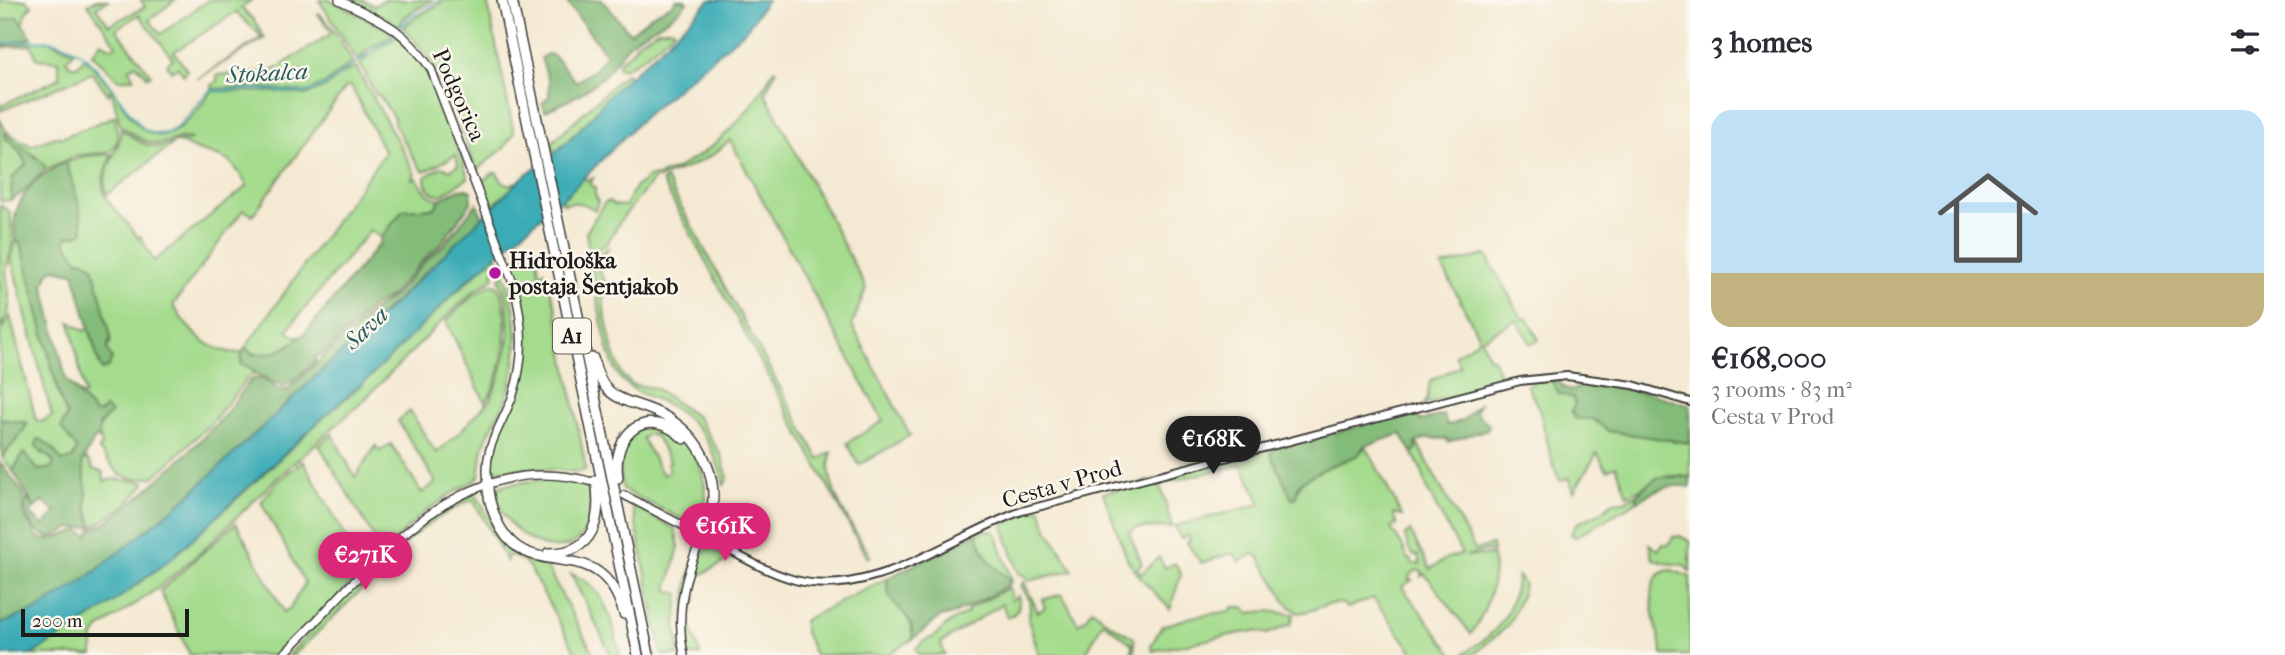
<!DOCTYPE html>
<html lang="en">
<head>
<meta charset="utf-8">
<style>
  body { margin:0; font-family:"IM FELL French Canon",serif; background:#f7f7f7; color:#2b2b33; height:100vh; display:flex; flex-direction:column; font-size:26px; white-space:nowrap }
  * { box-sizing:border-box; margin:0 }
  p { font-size:23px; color:#7c7c81 }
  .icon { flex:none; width:38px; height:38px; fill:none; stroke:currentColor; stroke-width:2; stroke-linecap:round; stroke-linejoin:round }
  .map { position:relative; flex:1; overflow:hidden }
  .panel { display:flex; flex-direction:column; background:#fff; width:595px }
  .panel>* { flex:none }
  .scale { position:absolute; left:21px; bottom:18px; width:168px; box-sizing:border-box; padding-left:7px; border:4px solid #1c1c1c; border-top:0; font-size:19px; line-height:24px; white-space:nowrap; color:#1c1c1c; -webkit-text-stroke:5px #fbf7ec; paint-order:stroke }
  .price { position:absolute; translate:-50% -60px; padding:0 16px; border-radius:24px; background:#db2777; color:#fff; font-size:23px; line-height:46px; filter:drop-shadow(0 2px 4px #0008) }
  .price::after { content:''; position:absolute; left:50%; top:42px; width:21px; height:16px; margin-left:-10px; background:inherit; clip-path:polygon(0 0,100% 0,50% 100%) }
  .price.current { background:#222; color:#fff }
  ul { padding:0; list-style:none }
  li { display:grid; align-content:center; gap:14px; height:371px; padding:0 21px }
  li+li { border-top:2px solid #e1e1e2 }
  li span { display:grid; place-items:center; height:217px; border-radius:21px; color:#555 }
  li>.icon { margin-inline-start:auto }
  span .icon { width:126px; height:126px; fill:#fffc; stroke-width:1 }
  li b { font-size:30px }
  h2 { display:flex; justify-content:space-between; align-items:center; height:84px; padding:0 21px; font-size:30px }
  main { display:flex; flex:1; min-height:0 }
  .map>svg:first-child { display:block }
  .green { fill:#a4db8d; stroke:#607c54; stroke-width:2; fill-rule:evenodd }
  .forest { fill:#83bb78; stroke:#506c4a; stroke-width:2 }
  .water { fill:#3bacb6; stroke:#2c6469; stroke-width:2 }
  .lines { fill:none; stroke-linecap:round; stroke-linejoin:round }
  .stream { stroke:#3bacb6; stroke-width:2 }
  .tertiary-casing { stroke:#3c3b37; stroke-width:10 }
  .secondary-casing { stroke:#3c3b37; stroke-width:10 }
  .motorway-casing { stroke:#3c3b37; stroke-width:12 }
  .tertiary { stroke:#fff; stroke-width:6 }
  .secondary { stroke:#fff; stroke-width:7 }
  .motorway { stroke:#fff; stroke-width:9 }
  .poi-dot { fill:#b5179e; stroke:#fbf7ec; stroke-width:2.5 }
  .labels { text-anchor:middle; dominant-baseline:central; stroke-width:5; stroke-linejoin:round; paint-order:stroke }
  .shield { fill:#fbf7ec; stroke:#5f5e5a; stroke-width:2 }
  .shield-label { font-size:21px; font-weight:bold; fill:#1c1c1c }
  .street-label { font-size:23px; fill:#1c1c1c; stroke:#fbf7ec }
  .poi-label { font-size:23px; font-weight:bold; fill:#1c1c1c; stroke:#fbf7ec; text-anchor:start }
  .water-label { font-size:24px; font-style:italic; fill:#2a5d61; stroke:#fbf7ec }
</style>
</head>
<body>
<main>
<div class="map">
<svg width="1690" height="655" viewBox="0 0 1690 655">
  <rect width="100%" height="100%" fill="#fbf7ec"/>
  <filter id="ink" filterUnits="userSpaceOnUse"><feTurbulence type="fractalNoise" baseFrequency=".0143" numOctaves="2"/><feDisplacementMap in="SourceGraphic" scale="14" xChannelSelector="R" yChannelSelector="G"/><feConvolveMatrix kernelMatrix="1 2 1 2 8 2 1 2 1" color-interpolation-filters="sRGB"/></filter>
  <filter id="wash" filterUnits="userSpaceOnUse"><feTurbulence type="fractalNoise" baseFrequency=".00686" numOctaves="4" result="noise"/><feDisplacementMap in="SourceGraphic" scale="28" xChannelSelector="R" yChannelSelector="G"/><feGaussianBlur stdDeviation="1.57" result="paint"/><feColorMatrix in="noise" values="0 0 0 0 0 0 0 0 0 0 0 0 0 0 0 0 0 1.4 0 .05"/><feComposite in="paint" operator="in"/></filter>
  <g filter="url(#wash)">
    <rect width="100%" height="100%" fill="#f4e9d2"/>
    <!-- green -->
    <g class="green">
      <path d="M0,0H26L32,5L26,12L23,23L0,32Z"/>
      <path d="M97,0H109L96,7L109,25L145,7L141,0H175L149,20L161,34L208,0H252L241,8L253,19L265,38L197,79L262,37L236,12L174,52L187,70L184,75L178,67L171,71L167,64L173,59L139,15L116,29L151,75L148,77L136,64L129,69L134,78L119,80L92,54L101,42L112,48L116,45L88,4Z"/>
      <path d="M319,0H330L395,33L367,50L358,61Z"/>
      <path d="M347,0H362L375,6L383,0H432C421,8 404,12 400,26Z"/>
      <path d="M443,0H487L514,133L504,148L476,170C459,122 443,64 403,29C413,14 431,13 443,0Z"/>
      <path d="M319,13L335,31L353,62L324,84L307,92L253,87L212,89V85L217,81V75L271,72L332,33L318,14Z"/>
      <path d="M672,28L675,30C658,44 643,61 622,69L618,67L619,62L631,52L638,42L658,30Z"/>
      <path d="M399,36C433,63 453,131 466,172L468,178L441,195C430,194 425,188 425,177L441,167L451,170L458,165L456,155L424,172L415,161L394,123V118L379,95H376L360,64L371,52Z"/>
      <path d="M46,40L74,51L66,61L71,66H77L85,58L111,87L109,95L92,73L0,111V106L60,78L58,61L37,59L31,45L0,48V46Z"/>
      <path d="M356,67L408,160L415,174L412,179L416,178C425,188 425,197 440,199L435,208L403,210L381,238L370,230L287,330L292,335L300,337C285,351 262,362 245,348L385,152L351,86L346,87L253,215L243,210L173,305C188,331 210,354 242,353L241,364L250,367L255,373L248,378L212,422L154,477L135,479L120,475L99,450L102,444C95,430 101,424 110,413H94C86,401 75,394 68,382L81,395H85L70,322L85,331L89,328L99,363L111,341L93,266L86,261L78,260L66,244V237L80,234L83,230L79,205L66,162L86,156L112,154C88,202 117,203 138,238L140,236L154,261L247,186C229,153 225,160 195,149C187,146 184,141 175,142L107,195C98,173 121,151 121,129C133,137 147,150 162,146C173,144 177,138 189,141L191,139C179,135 174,141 162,143C145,146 133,134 120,125L112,92L114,90C148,152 171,148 210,93L214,91L283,92L306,95L326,87L342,74Z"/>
      <path d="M774,69L776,71L765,93L866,288L852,325L910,435L859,465L847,443L883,421L730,140L714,154L689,167L657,179C664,171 667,173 676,169C684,164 696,158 704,152C733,131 757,101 774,69Z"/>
      <path d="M626,73L631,76L608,96L588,121L555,153L551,143Z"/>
      <path d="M115,116L118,140L112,150L104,153L77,155L46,169C38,154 20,146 5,138C14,146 23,153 26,165L14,176L11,200L0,201V120L7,132L31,146L58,136L61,138Z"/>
      <path d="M493,173H497L502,181L509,185L517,182L516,185L492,206L481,182Z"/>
      <path d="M650,176H656L621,220L607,243L594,252L589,250L586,233L604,203L609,201L614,205L625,206L635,187Z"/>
      <path d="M584,177L587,181L593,178L590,185L595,187V194L598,202L595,210C587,204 574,201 564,204L562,198Z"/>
      <path d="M666,179L819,459L832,452C819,483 855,529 870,556L867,558L662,181Z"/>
      <path d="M0,205L10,212L13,242L6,272L10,302L8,313L0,329Z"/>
      <path d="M16,241L21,243L59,395L67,416L62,424L77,449L72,459L62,461L52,448L41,453L51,458L54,463L52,468L38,470L25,453L22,455L13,471L2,457L20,436L28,423L0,419V334L10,316L36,420L41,422L52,416L11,258Z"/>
      <path d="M531,243L537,253L539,273L544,271L555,305L586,469L579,472L533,468L497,471L491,464V455C502,426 515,397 523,368C532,333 521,294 511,260L517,258Z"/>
      <path d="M609,247L598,268L607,286L603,297L604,310L612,347L622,375L633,385L655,388L697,417L721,455L728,478L724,485C715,445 696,417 658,400C645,395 631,390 621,379C607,362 595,290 592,266L593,260Z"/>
      <path d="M497,255L501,265L498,271L495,270L493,272L494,278L474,291L444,319L363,401L275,480L202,551L158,588L99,629L93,639V655H30C135,596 221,515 307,433C328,413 350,396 370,376C412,335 453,293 497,255Z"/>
      <path d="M1486,255L1523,320L1527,318L1539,340L1531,344L1516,320L1481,339L1489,358H1493L1503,383L1424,404L1427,400L1430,381L1460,366L1455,355L1475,343L1479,337L1442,266Z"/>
      <path d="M503,270C519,310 522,354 507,396C501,413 490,427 484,445C481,455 481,466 479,476L476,480L449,495L421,515L278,655H190L160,591L236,523L284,612L290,608L305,583L261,502L277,482L303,461L357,557L375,539L319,445L332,434L355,477L376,446L380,451L391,444L422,493L436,482L398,421L410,411L436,453L457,435L490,400L499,379L509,338L507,301L500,280Z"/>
      <path d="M492,284L497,285C514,308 503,381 485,402L446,321L473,295Z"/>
      <path d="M1551,380L1560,394L1574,398L1576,419H1593L1608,431L1690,443V477C1680,476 1662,474 1654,480C1644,486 1639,491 1627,495L1616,466L1607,470L1597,453L1574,491L1568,478L1560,481L1553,465L1539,408L1527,386L1531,383Z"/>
      <path d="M657,426C666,431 677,436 685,443C705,463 709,495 703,521L696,526L623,490C616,459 618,452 639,428ZM650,433L652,436L655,435L670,462L667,464L670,471L663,475L642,438Z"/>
      <path d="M1415,443H1417L1475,550L1492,545L1493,552L1485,551L1466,556L1493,555C1497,581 1486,612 1471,634L1425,574L1421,576L1423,572L1417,570L1410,575L1409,579L1412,580L1402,587L1452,653L1450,655H1415L1373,598L1347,608L1343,604C1326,601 1314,612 1298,613L1285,602L1279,589L1258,556L1253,554L1240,562L1233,553L1201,563L1187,543L1190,540L1188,535L1181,539L1175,526L1261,504L1243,467L1240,465L1163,483L1164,479L1168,476L1274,448L1271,454L1292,499L1303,481L1326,468L1358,455L1366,446L1402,516L1393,514L1397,525L1391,528C1397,539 1405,546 1407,559H1410L1413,564H1420L1418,555L1414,556L1409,549L1405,536L1410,531L1430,569L1447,558L1462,554L1428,491L1422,471L1412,452L1415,451Z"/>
      <path d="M86,458L91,464L92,469L103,472L104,481L113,479L145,482V484L122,508L93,527C86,508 83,482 82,462Z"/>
      <path d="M1157,479C1162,485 1168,515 1172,527L1136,528L1129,533L1142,564L1137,569L1141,574L1159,557L1165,568L1175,563L1181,574L1170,609L1138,575L1128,561L1103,493Z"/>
      <path d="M540,480H560L589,486C590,498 592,512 588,524C573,571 500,540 497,491L503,485Z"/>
      <path d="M476,494L506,547L526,559L547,567L594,655H577L529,567L524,561L510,555L507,556V562L473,500C455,504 396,544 391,561L294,655H288C323,620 432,499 476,494Z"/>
      <path d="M1636,495L1638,501L1575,537L1571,534L1577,523L1600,513L1613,502L1624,501Z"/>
      <path d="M632,505L675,529L679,547L667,590L679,594L676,624L680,655H662Z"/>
      <path d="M1040,508L1048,530L1073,570L1028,581L1025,575L1019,574L1003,526L1011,518Z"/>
      <path d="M988,530L995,532L997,536L1012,581C994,570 982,555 977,533Z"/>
      <path d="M1680,536L1690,541V572L1684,565L1664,563L1653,559L1649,544L1658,550L1663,544L1668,545L1673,537Z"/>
      <path d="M710,548L731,559L696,577L693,580L696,600C683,620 695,633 700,655H687C683,628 680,561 710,548Z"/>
      <path d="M1672,570L1690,577V655H1663C1659,633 1636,571 1672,570Z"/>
      <path d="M571,574C606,586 613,623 620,655H611Z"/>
      <path d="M1518,575L1524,585L1522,594L1508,626L1473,655H1463C1469,649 1474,646 1481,642C1507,623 1512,605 1518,575Z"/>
      <path d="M888,578L887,588L911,624L913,639L887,655H815L804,630V620Z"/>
      <path d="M1024,582L1038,612L1045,608L1042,600L1062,594L1078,624L1085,619L1092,609L1109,623L1134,638L1135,655H1132V644L1103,622L1085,655H1039L1028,619L1030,609L1029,599L1021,586Z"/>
      <path d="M1008,588L1011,593V600L1018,596C1021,607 1017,613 1008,618L1002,604L941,643L945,655H919L916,649L924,641L934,637L950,622L968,613L967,610Z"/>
      <path d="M1232,607H1244L1249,613L1267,611L1294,614L1291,624L1268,634L1255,631L1236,634L1152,651L1151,646L1162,626L1192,617L1231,611Z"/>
    </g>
    <!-- forest -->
    <g class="forest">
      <path d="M565,0H602L630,33L655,13L672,5L676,0H685L687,2C673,20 651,27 634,40C623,49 617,60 609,70C593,88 567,102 545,111L542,103L549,97V82L541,58L547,54L553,55L576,82L595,69L606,54Z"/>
      <path d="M18,17L32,38L0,45V21Z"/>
      <path d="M5,133L42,162L46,169L21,194L11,200L12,178L26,165C23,153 14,146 5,138Z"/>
      <path d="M66,162L79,205L83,230L80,234L66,237V243L78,260L86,261L93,266L111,337L107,349L112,358L109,367L102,370L99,363L74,273L54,269L48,273L44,286L66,379C74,392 86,400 94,413H100L105,408L111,413L99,425V439L95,438L82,462L87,494L86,507L93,527L71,528L49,538C33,532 21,514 27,498L33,509L30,513L43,526L56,512L42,501L35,508L13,471L24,453L38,470L52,468L54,463C50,455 41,453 36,446L38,439H41L52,448L62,461L72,459L77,449L61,428L67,416L59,395L21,243L16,241C16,233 13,226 15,218C19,193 43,171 66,162Z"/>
      <path d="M459,189H467L471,191V203L440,245L425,258L391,296L372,307L328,349L315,358V361L294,380L282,387L255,373L250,367L241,365L242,353L245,348L252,354C275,356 290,347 306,332L380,243L381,238L403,210L435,208L440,199Z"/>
      <path d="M477,203L482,217L468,232L235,453L155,526L83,581L34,611L0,624V462L23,493L24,516L39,538L44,540L52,539L80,530L88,536L90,530C111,528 203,439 221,419C232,407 241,392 251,380C262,374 271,385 280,391L287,390L374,310L395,295L427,259L442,247Z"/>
      <path d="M1551,380H1559L1563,387L1571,391L1578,388L1579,381L1648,393L1690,405V443L1608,431L1593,419H1576L1571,411L1575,404L1574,398L1559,394Z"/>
      <path d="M1481,402L1475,412L1489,425L1488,429L1448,442L1447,439L1427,438L1415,443L1417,449L1412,452L1401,434L1364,446L1358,455L1326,468L1303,481L1298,486L1296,498L1292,499L1271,454L1274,448L1415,412L1421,421L1443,415L1447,425C1470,421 1466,414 1481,402Z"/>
      <path d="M0,419L28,423L20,436L2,457Z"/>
      <path d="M1660,477H1690V487C1671,483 1653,490 1638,501L1636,495C1643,488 1651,480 1660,477Z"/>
      <path d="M977,533C982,554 991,567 1009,578L1010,584L986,598L953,614L940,617L913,639C912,633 913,627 910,622C899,603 885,604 888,578Z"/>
    </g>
    <!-- water -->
    <path class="water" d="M710,0H767L746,30L646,115L569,193L471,277L369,378L337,405L172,558L106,608L33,654L0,655V624L34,611L83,581L183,501L401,297L525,175L555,153L588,121L608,96L660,49Z"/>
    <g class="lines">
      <!-- stream -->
      <g class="stream">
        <path d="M400,28L410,17L439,0"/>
        <path d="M0,44C12,41 21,42 33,41C90,34 110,94 144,129C177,148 190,106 210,91L256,89L306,93L324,86L397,33"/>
      </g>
    </g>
  </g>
  <g filter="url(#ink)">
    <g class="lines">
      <!-- tertiary casing -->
      <g class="tertiary-casing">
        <path id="tertiary" d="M703,536C733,552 763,571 795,580C872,600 952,536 1022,511L1520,381L1567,376L1633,385L1690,402"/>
      </g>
      <!-- secondary casing -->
      <g class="secondary-casing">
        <g id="secondary">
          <path d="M339,0C384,22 401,26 431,69L513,283C523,319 525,359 513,395C502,426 482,448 488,482"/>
          <path d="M624,495L703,536C684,574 675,613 684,655"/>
          <path d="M283,655C369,571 455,443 593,482"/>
        </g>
      </g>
      <!-- motorway casing -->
      <g class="motorway-casing">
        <g id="motorway">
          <path d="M502,0L638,655"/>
          <path d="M512,0L649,655"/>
          <path d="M593,358C604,409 634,397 668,418C709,443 725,495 703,536"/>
          <path d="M618,478C611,432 648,404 684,439"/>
          <path d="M488,482C487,495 491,507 496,519C527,591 599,525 624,614"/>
          <path d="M548,553C595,554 602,518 596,480"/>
        </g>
      </g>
      <!-- tertiary -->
      <use href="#tertiary" class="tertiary"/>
      <!-- secondary -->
      <use href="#secondary" class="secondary"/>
      <!-- motorway -->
      <use href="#motorway" class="motorway"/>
    </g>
  </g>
  <!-- markers -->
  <circle class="poi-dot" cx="495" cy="273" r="7"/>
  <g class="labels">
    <!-- shield labels -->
    <rect class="shield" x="553" y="318.5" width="38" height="35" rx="5"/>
    <g class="shield-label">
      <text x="572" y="336">A1</text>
    </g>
    <!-- street labels -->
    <g class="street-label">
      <text transform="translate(459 95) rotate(66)">Podgorica</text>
      <text transform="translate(1062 484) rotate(-16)">Cesta v Prod</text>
    </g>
    <!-- poi labels -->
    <g class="poi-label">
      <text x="509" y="260">Hidrološka<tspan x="509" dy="26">postaja Šentjakob</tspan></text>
    </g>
    <!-- water labels -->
    <g class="water-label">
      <text transform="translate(267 73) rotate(-3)">Stokalca</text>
      <text transform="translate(366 328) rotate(-43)">Sava</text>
    </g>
  </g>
</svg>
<div class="scale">200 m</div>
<b class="price current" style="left:1213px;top:476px">€168K</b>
<b class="price" style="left:725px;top:563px">€161K</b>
<b class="price" style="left:365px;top:592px">€271K</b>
</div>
<section class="panel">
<h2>3 homes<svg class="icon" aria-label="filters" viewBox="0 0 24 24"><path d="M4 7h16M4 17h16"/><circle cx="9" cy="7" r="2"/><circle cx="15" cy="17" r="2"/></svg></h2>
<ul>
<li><span style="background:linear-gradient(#bfe0f5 75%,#c2b280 0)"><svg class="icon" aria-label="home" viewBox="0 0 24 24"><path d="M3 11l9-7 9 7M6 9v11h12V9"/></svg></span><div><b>€168,000</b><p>3 rooms · 83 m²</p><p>Cesta v Prod</p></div></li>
</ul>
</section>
</main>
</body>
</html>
